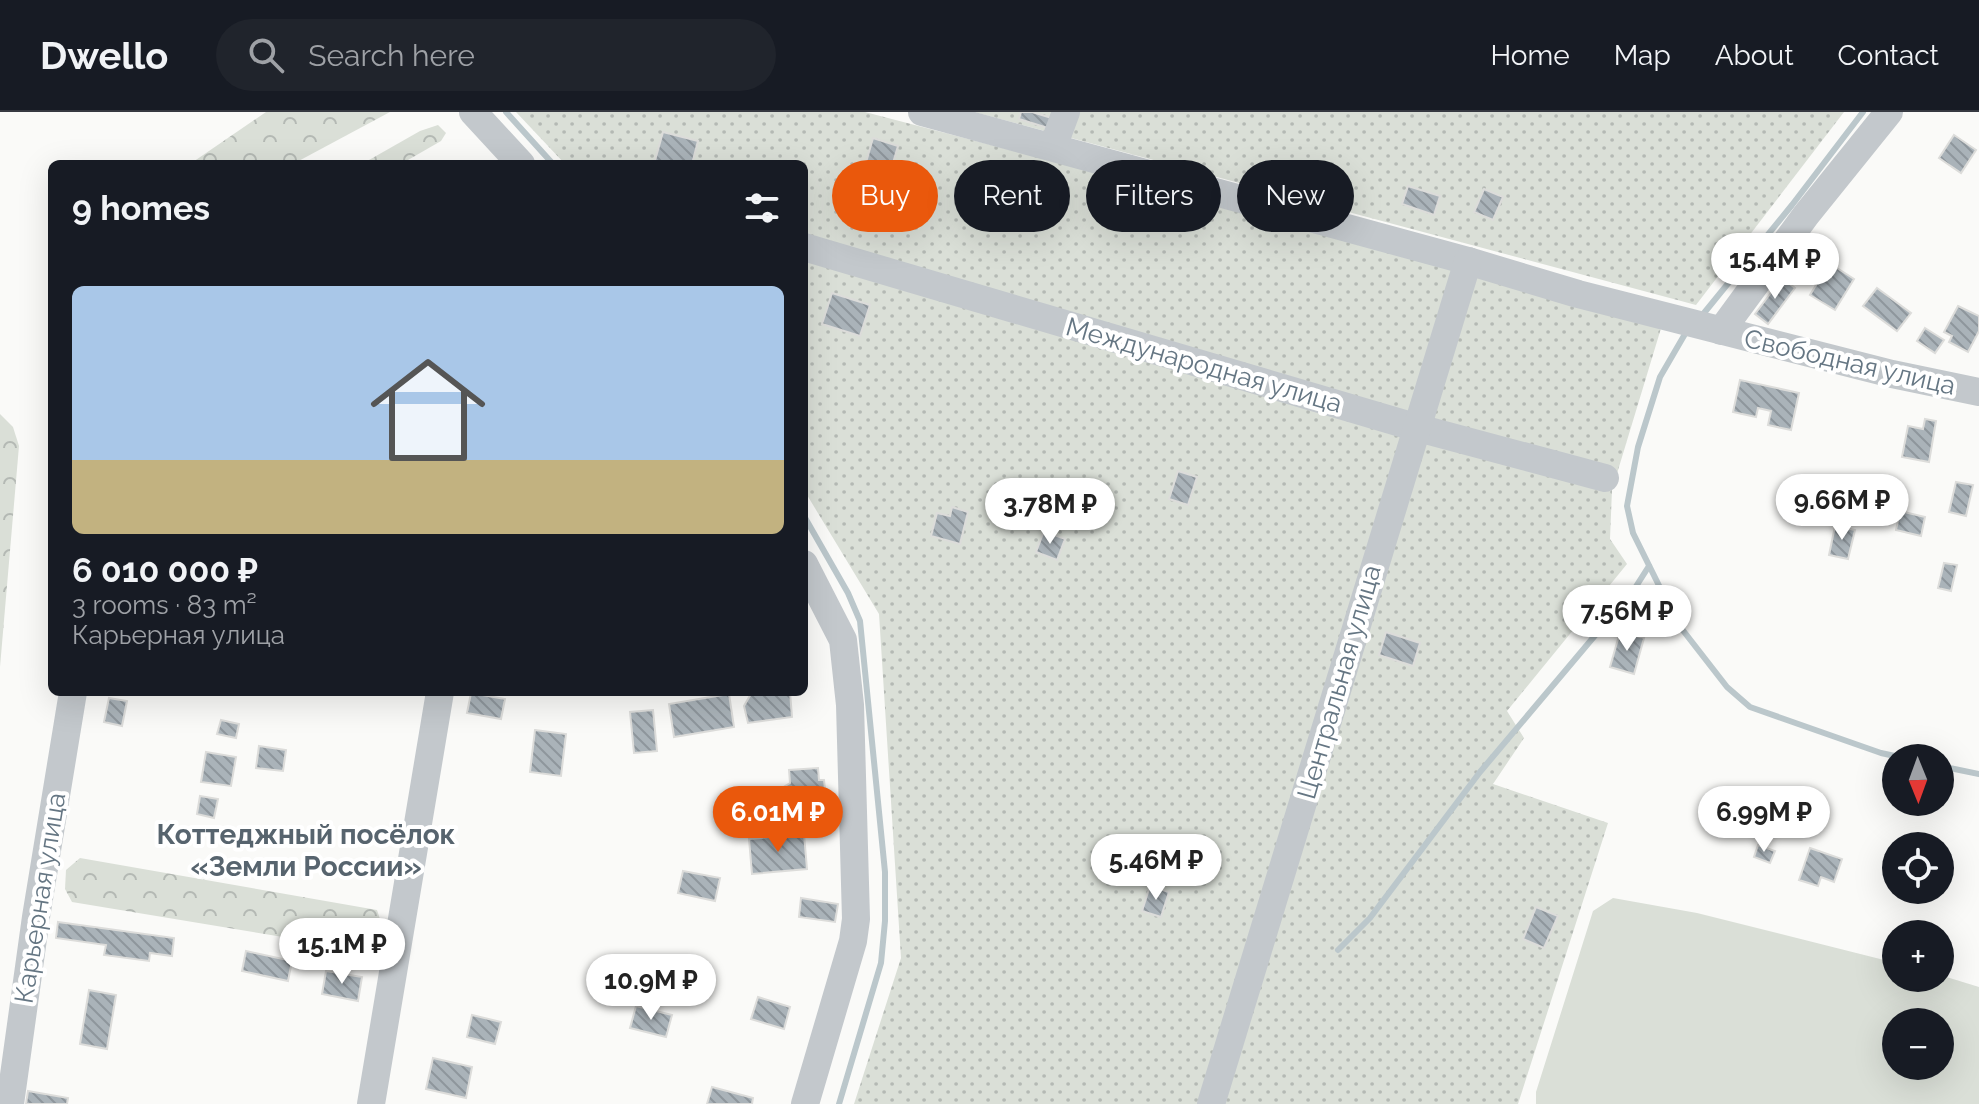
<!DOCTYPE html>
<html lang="en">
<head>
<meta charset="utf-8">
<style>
  body { margin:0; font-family:Raleway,sans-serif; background:#20242c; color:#f1f3f6; height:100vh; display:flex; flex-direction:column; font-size:30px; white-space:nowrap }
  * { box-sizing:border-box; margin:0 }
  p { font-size:26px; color:#9ea1a6 }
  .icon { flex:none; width:44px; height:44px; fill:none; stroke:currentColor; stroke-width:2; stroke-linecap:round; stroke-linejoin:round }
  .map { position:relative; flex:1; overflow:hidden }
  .details { position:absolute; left:48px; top:48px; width:760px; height:536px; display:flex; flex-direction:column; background:#171b24; border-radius:12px; box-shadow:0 8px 32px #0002 }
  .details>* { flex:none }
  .guide { position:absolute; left:832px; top:48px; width:760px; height:72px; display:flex; gap:16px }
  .needle { width:52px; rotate:179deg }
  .fabs { position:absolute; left:1882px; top:632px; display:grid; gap:16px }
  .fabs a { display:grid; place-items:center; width:72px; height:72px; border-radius:50%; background:#171b24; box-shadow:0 8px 32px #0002; font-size:40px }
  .price { position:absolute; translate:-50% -68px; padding:0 18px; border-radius:28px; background:#fff; color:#222; font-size:26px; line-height:52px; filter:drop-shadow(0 2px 4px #0008) }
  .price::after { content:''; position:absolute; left:50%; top:48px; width:24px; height:18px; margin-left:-12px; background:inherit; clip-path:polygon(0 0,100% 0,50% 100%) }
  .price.current { background:#ea580c; color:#fff }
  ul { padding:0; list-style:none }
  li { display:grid; align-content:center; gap:16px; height:424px; padding:0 24px }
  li+li { border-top:2px solid #363941 }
  li span { display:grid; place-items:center; height:248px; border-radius:12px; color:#555 }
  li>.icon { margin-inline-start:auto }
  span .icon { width:144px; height:144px; fill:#fffc; stroke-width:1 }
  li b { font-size:34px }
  h2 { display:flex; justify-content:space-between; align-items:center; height:96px; padding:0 24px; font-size:34px }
  .pill { padding:0 28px; border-radius:36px; background:#171b24; box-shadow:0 8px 32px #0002; font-size:28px; line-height:72px }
  .pill.current { background:#ea580c; color:#fff }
  header { display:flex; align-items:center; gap:48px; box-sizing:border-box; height:112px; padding:0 40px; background:#171b24; border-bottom:2px solid #363941 }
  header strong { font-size:38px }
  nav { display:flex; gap:44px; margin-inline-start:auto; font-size:28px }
  .search { width:560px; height:72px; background:#20242c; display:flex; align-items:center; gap:20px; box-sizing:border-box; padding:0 28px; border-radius:44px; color:#9ea1a6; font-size:30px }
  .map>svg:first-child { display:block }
  .grass { fill:#dadfd7; fill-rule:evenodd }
  .forest { fill:url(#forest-crowns) }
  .garden { fill:url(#garden-dots) }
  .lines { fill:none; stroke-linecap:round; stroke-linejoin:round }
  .stream { stroke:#bbc7cb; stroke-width:6 }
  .building { fill:url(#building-back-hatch); stroke:#dcdcda; stroke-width:2 }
  .minor { stroke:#c3c8cc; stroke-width:28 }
  .labels { text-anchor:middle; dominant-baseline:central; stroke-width:8; stroke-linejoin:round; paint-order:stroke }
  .street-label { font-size:26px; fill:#657683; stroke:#fff }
  .neighbourhood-label { font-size:28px; font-weight:bold; fill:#57646e; stroke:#fff }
</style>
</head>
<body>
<header>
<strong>Dwello</strong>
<div class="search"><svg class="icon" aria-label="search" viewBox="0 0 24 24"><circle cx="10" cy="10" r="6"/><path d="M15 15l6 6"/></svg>Search here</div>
<nav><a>Home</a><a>Map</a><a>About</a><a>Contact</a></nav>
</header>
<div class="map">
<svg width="1979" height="992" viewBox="0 0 1979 992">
  <defs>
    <pattern id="forest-crowns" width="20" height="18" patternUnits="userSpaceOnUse" patternTransform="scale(2)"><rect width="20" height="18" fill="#dadfd7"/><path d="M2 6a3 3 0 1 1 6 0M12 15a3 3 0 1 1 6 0" fill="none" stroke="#b4b9b4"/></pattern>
    <pattern id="garden-dots" width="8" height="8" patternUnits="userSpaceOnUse" patternTransform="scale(2)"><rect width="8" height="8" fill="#dadfd7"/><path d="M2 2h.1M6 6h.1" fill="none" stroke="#b4b9b4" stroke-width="1.8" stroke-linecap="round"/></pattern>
    <pattern id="building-back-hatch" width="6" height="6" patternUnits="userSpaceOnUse" patternTransform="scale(2)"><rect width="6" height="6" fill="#aab3b9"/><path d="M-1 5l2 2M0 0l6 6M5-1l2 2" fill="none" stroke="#8e969c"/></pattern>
  </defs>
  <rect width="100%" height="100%" fill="#fafaf8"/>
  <!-- grass -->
  <path class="grass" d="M1613,786L1697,801L1896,851V866H1940V863L1979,875V992H1536V980L1593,799ZM1896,910H1940V954H1896Z"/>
  <!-- forest -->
  <g class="forest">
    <path d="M266,0H390L293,52H190Z"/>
    <path d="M438,13L446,21L441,29L401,52H362L420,19Z"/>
    <path d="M0,302L13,315L19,334L0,555Z"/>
    <path d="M80,746L377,798L385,822L374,840L72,790L65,777L66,758Z"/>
  </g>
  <!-- garden -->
  <g class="garden">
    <path d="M516,0H865L1455,154L1662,213L1612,378L1610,427L1627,452L1507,599L1524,626L1493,672L1608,711L1518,992H854L901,846L879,502L804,378V52H565Z"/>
    <path d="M974,0H1844L1696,193Z"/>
  </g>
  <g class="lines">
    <!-- stream -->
    <g class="stream">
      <path d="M506,0L553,52"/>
      <path d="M1704,201L1792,93L1863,0"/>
      <path d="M1685,222L1660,265L1638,335L1627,394L1633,421L1678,512L1727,575L1750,595L1881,641L1904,646"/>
      <path d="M804,404L848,481L860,509L885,760V809L881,851L839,992"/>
      <path d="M1940,654L1979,662"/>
      <path d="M1338,838L1370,806L1480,660L1635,476L1649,454"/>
    </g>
  </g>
  <!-- building -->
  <g class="building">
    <path d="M1021,0H1032L1055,7L1051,17L1019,7Z"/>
    <path d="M663,20L698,29L692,52H654Z"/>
    <path d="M1954,23L1976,38L1961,61L1939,46Z"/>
    <path d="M873,26L898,34L890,61L865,54Z"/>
    <path d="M1408,74L1440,84L1434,103L1402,92Z"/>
    <path d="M1484,77L1503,85L1493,108L1474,100Z"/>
    <path d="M1820,145L1854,167L1835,198L1810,183L1816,173L1806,167Z"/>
    <path d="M1782,166L1795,176L1768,212L1755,202Z"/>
    <path d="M1877,176L1911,201L1897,219L1863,194Z"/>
    <path d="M832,181L870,193L860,224L822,212Z"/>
    <path d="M1958,194L1979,204V219L1968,240L1949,230L1952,224L1944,220Z"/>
    <path d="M1925,216L1944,228L1935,241L1917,229Z"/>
    <path d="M1740,268L1799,281L1791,318L1768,313L1771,299L1758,296L1756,305L1733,300Z"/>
    <path d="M1925,307L1936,309L1929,350L1902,345L1908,314L1923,317Z"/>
    <path d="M1178,359L1197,365L1188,393L1169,387Z"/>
    <path d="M1956,370L1973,373L1966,404L1949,400Z"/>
    <path d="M952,395L968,400L960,432L931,424L937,401L950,404Z"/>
    <path d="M1900,399L1925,405L1921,424L1896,418Z"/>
    <path d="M1835,414L1855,418L1848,447L1829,443Z"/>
    <path d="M1044,419L1065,427L1057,448L1036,440Z"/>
    <path d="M1944,451L1957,453L1951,479L1938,476Z"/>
    <path d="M1386,520L1420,531L1413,554L1379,543Z"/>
    <path d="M1620,520L1644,526L1634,562L1610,555Z"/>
    <path d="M752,580H790L792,605L748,611L744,594Z"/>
    <path d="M471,581L505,587L501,607L467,601Z"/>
    <path d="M729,582L734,615L674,625L669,592Z"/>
    <path d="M109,586L127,589L122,614L104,610Z"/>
    <path d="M653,598L657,639L634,641L630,600Z"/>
    <path d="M221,608L239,612L236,626L217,622Z"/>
    <path d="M535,618L566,622L561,664L530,660Z"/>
    <path d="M259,634L286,638L283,659L256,656Z"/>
    <path d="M206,640L236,645L231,674L201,670Z"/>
    <path d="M818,656L819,668H824L825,677H820V685L787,688L783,684L782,676L790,671L789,658Z"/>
    <path d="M200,684L218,687L214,706L197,702Z"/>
    <path d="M804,722L807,757L752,762L749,727Z"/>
    <path d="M1758,733L1775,739L1770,751L1754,745Z"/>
    <path d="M1810,736L1842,747L1834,770L1821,765L1818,774L1799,768Z"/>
    <path d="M683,759L720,766L715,789L678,781Z"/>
    <path d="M1150,774L1169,780L1161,805L1142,799Z"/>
    <path d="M801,786L838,792L835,810L799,805Z"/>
    <path d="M1536,795L1558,804L1544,836L1523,827Z"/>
    <path d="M58,810L174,826L172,844L150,841L149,849L104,843L106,833L56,826Z"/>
    <path d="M246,839L292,849L288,869L242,859Z"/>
    <path d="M651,847L685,858L677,884L643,873Z"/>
    <path d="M326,859L362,865L358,889L322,882Z"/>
    <path d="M89,878L116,883L107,937L80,932Z"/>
    <path d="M758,885L790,895L784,917L751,907Z"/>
    <path d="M636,894L672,903L666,925L630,916Z"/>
    <path d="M472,903L501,910L495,932L467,925Z"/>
    <path d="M433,946L472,955L466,986L426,977Z"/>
    <path d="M712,975L753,986L752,992H707Z"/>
    <path d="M28,979L68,986L67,992H26Z"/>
  </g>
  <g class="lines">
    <!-- minor -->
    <g class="minor">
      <path d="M473,0L521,52"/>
      <path d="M922,0L1468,149L1578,182L1892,262L1979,280"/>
      <path d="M1053,35L1066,0"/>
      <path d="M804,135L1418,316L1605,366"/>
      <path d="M1721,219L1806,103L1889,0"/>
      <path d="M804,452L843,528L850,593L856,807L853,829L805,992"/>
      <path d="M10,992L36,805L73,580"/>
      <path d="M371,992L440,580"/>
      <path d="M1211,992L1468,149"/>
    </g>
  </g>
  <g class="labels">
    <!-- street labels -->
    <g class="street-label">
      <text transform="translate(1850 250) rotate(13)">Свободная улица</text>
      <text transform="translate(1204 253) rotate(16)">Международная улица</text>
      <text transform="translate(1339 570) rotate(-74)">Центральная улица</text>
      <text transform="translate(40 786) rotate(-81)">Карьерная улица</text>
    </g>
    <!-- neighbourhood labels -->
    <g class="neighbourhood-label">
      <text x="306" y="722">Коттеджный посёлок<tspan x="306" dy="32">«Земли России»</tspan></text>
    </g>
  </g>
</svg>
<div class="fabs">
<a><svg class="needle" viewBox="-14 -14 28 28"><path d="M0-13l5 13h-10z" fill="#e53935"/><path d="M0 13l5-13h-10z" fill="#9ea1a6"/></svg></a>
<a><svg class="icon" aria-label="locate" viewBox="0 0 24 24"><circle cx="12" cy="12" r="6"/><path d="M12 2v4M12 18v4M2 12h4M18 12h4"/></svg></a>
<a>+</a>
<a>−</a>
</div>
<b class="price" style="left:1775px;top:189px">15.4M ₽</b>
<b class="price" style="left:1842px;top:430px">9.66M ₽</b>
<b class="price" style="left:1050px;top:434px">3.78M ₽</b>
<b class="price" style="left:1627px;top:541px">7.56M ₽</b>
<b class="price current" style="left:778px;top:742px">6.01M ₽</b>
<b class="price" style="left:1764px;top:742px">6.99M ₽</b>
<b class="price" style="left:1156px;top:790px">5.46M ₽</b>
<b class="price" style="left:342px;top:874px">15.1M ₽</b>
<b class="price" style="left:651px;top:910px">10.9M ₽</b>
<div class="guide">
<a class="pill current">Buy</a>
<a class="pill">Rent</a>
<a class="pill">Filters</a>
<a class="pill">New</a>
</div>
<section class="details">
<h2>9 homes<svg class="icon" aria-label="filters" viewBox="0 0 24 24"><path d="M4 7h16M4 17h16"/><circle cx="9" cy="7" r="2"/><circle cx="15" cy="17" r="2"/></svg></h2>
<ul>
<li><span style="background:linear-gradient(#a9c7e8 70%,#c2b280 0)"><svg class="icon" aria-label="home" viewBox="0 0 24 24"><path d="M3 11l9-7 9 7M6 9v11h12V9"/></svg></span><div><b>6 010 000 ₽</b><p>3 rooms · 83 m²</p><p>Карьерная улица</p></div></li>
</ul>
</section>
</div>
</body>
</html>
